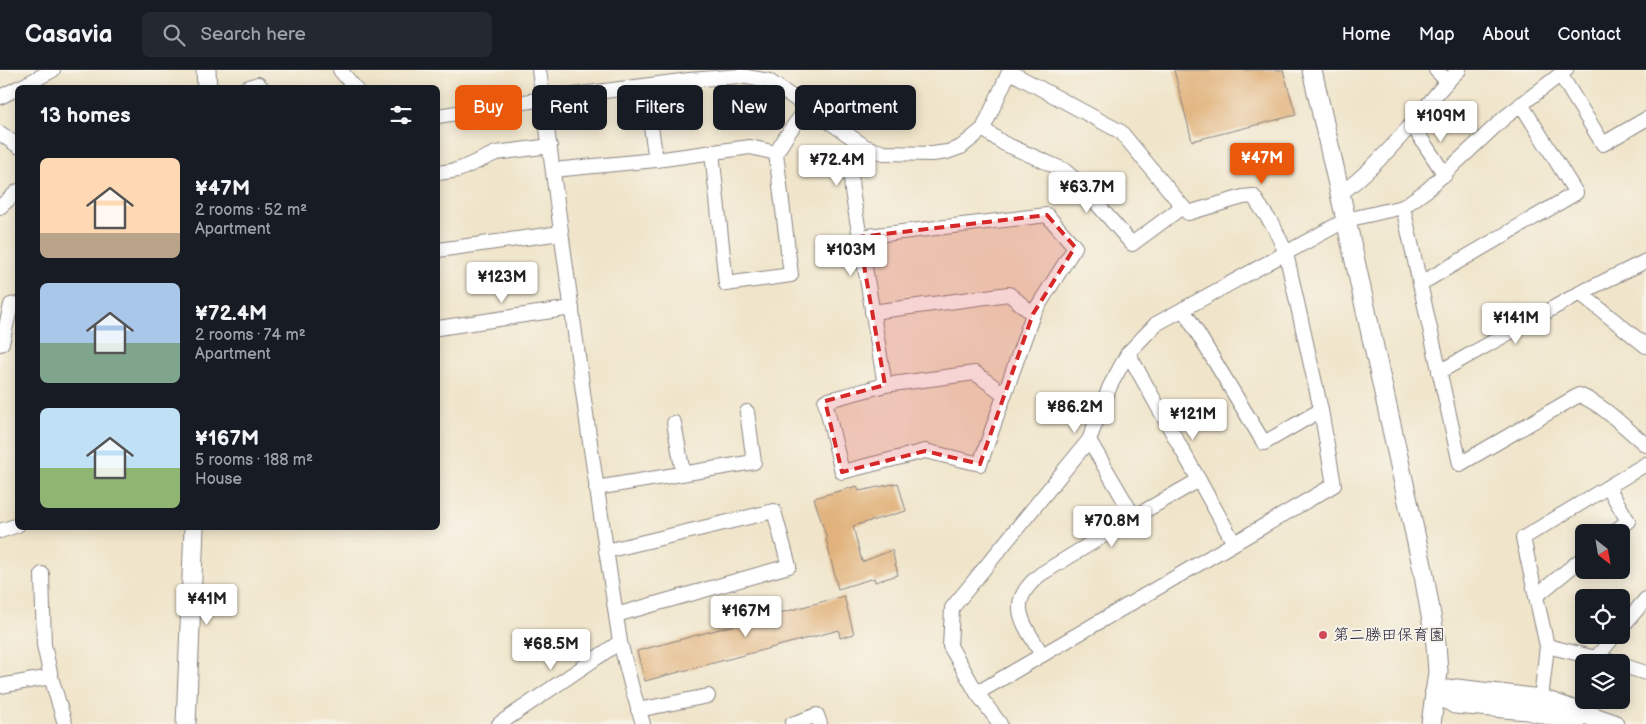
<!DOCTYPE html>
<html lang="en">
<head>
<meta charset="utf-8">
<style>
  body { margin:0; font-family:"Balsamiq Sans","Klee One",sans-serif; background:#242831; color:#f1f3f6; height:100vh; display:flex; flex-direction:column; font-size:19px; white-space:nowrap }
  * { box-sizing:border-box; margin:0 }
  p { font-size:16px; color:#9ea1a6 }
  .icon { flex:none; width:28px; height:28px; fill:none; stroke:currentColor; stroke-width:2; stroke-linecap:round; stroke-linejoin:round }
  .map { position:relative; flex:1; overflow:hidden }
  .drawer { position:absolute; left:15px; top:15px; width:425px; height:445px; display:flex; flex-direction:column; background:#171b24; border-radius:8px; box-shadow:0 2px 12px #0003 }
  .drawer>* { flex:none }
  .top-card { position:absolute; left:455px; top:15px; width:475px; height:45px; display:flex; gap:10px }
  .needle { width:32px; rotate:149deg }
  .tools { position:absolute; left:1575px; top:454px; display:grid; gap:10px }
  .tools a { display:grid; place-items:center; width:55px; height:55px; border-radius:8px; background:#171b24; box-shadow:0 2px 12px #0003; font-size:25px }
  .price { position:absolute; translate:-50% -42px; padding:0 11px; border-radius:5px; background:#fff; color:#222; font-size:16px; line-height:32px; filter:drop-shadow(0 1px 2px #0008) }
  .price::after { content:''; position:absolute; left:50%; top:30px; width:15px; height:11px; margin-left:-8px; background:inherit; clip-path:polygon(0 0,100% 0,50% 100%) }
  .price.selected { background:#ea580c; color:#fff }
  ul { padding:0; list-style:none }
  li { display:flex; align-items:center; gap:15px; height:125px; padding:0 25px }
  li span { display:grid; place-items:center; flex:none; width:140px; height:100px; border-radius:8px; color:#555 }
  li>.icon { margin-inline-start:auto }
  span .icon { width:60px; height:60px; fill:#fffc; stroke-width:1 }
  li b { font-size:21px }
  h2 { display:flex; justify-content:space-between; align-items:center; height:60px; padding:0 25px; font-size:21px }
  .chip { padding:0 18px; border-radius:8px; background:#171b24; box-shadow:0 2px 12px #0003; font-size:18px; line-height:45px }
  .chip.selected { background:#ea580c; color:#fff }
  header { display:flex; align-items:center; gap:30px; box-sizing:border-box; height:70px; padding:0 25px; background:#171b24; border-bottom:1px solid #363941 }
  header strong { font-size:24px }
  nav { display:flex; gap:28px; margin-inline-start:auto; font-size:18px }
  .search { width:350px; height:45px; background:#242831; display:flex; align-items:center; gap:12px; box-sizing:border-box; padding:0 18px; border-radius:8px; color:#9ea1a6; font-size:19px }
  .map>svg:first-child { display:block }
  .building { fill:#e1b27c }
  .lines { fill:none; stroke-linecap:round; stroke-linejoin:round }
  .street-casing { stroke:#898482; stroke-width:16 }
  .secondary-casing { stroke:#898482; stroke-width:21 }
  .street { stroke:#fff; stroke-width:14 }
  .secondary { stroke:#fff; stroke-width:19 }
  .marked { fill:#d62828; fill-opacity:0.2; stroke:#d62828; stroke-width:4; stroke-dasharray:10 6; stroke-linejoin:round }
  .poi-dot { fill:#d1495b; stroke:#f7f3e8; stroke-width:2 }
  .labels { text-anchor:middle; dominant-baseline:central; stroke-width:4; stroke-linejoin:round; paint-order:stroke }
  .poi-label { font-size:16px; fill:#22223b; stroke:#f7f3e8; text-anchor:start }
</style>
</head>
<body>
<header>
<strong>Casavia</strong>
<div class="search"><svg class="icon" aria-label="search" viewBox="0 0 24 24"><circle cx="10" cy="10" r="6"/><path d="M15 15l6 6"/></svg>Search here</div>
<nav><a>Home</a><a>Map</a><a>About</a><a>Contact</a></nav>
</header>
<div class="map">
<svg width="1646" height="654" viewBox="0 0 1646 654">
  <rect width="100%" height="100%" fill="#f7f3e8"/>
  <filter id="ink" filterUnits="userSpaceOnUse"><feTurbulence type="fractalNoise" baseFrequency=".02" numOctaves="2"/><feDisplacementMap in="SourceGraphic" scale="10" xChannelSelector="R" yChannelSelector="G"/><feConvolveMatrix kernelMatrix="1 2 1 2 8 2 1 2 1" color-interpolation-filters="sRGB"/></filter>
  <filter id="wash" filterUnits="userSpaceOnUse"><feTurbulence type="fractalNoise" baseFrequency=".0096" numOctaves="4" result="noise"/><feDisplacementMap in="SourceGraphic" scale="20" xChannelSelector="R" yChannelSelector="G"/><feGaussianBlur stdDeviation="1.12" result="paint"/><feColorMatrix in="noise" values="0 0 0 0 0 0 0 0 0 0 0 0 0 0 0 0 0 1.4 0 .05"/><feComposite in="paint" operator="in"/></filter>
  <g filter="url(#wash)">
    <rect width="100%" height="100%" fill="#f0e5ca"/>
    <g id="blocks">
      <!-- building -->
      <g class="building">
        <path d="M1174,0H1283L1296,45L1192,71Z"/>
        <path d="M898,413L906,441L853,456L862,492L892,480L898,505L875,512L874,508L838,519L826,469H827L814,428L857,416L859,421Z"/>
        <path d="M844,526L854,564L840,568L839,560L645,611L637,581Z"/>
      </g>
    </g>
  </g>
  <g filter="url(#ink)">
    <use href="#blocks" fill-opacity="0" stroke="#898482" stroke-width="1"/>
    <g class="lines">
      <!-- street casing -->
      <g class="street-casing">
        <g id="street">
          <path d="M340,0L355,18"/>
          <path d="M539,0L589,366L620,572L632,618L643,654"/>
          <path d="M1436,0L1447,11"/>
          <path d="M1560,4L1603,74L1646,49"/>
          <path d="M645,17L656,90L750,77L776,83"/>
          <path d="M19,18L53,0"/>
          <path d="M246,18L258,14L262,18"/>
          <path d="M0,27L18,18"/>
          <path d="M1419,45L1418,64L1445,105"/>
          <path d="M438,46L543,29L689,10L741,6L769,11L866,77L884,83L932,84L947,82L961,77L983,59L1010,0"/>
          <path d="M983,59L1003,73L1064,100L1077,111L1132,174L1182,137"/>
          <path d="M0,63L18,76"/>
          <path d="M866,77C852,96 850,98 852,121L885,315"/>
          <path d="M712,82L726,214L791,205L776,83L789,62L807,38"/>
          <path d="M553,100L656,90"/>
          <path d="M438,103L458,100L496,83L550,76"/>
          <path d="M1340,124C1370,102 1397,72 1420,44C1433,29 1444,13 1459,0"/>
          <path d="M0,137L18,121"/>
          <path d="M1403,137L1460,394L1579,325C1604,335 1625,358 1646,375"/>
          <path d="M859,167L1047,145L1075,177L1033,244L980,394L925,381L842,402L825,331L885,315L975,303L1004,324"/>
          <path d="M438,180L561,163"/>
          <path d="M1420,214L1576,123L1521,34"/>
          <path d="M1580,223L1646,276"/>
          <path d="M1183,239L1264,373L1321,340"/>
          <path d="M872,242L1009,224L1033,244"/>
          <path d="M438,258L572,238"/>
          <path d="M0,274L2,273L11,235L18,234"/>
          <path d="M1128,283L1234,473"/>
          <path d="M1439,302L1580,223L1646,191"/>
          <path d="M674,353L683,403"/>
          <path d="M1608,417L1628,451L1614,462"/>
          <path d="M596,418L754,392L747,342"/>
          <path d="M1134,447L1199,410"/>
          <path d="M0,461L18,455"/>
          <path d="M606,481L774,441L789,496L616,545"/>
          <path d="M42,504L44,575L51,607L65,654"/>
          <path d="M1536,526L1584,487"/>
          <path d="M1621,558L1646,529"/>
          <path d="M1547,576L1612,592"/>
          <path d="M1042,585C1023,552 1004,533 1041,504L1134,447L1089,370"/>
          <path d="M1596,588L1615,565"/>
          <path d="M1621,595L1646,603"/>
          <path d="M0,616L51,607"/>
          <path d="M977,623L1334,415L1321,340L1286,183L1274,157L1253,126L1243,127L1188,143L1121,62L1010,2"/>
          <path d="M1541,629L1547,576L1523,468L1646,394"/>
          <path d="M638,640L708,626"/>
          <path d="M499,654L620,572"/>
          <path d="M792,654L817,645L820,654"/>
          <path d="M1000,654L977,623L950,576L952,538L1089,370L1110,316L1128,283L1156,254L1346,150L1403,137L1427,120L1504,48L1566,0"/>
        </g>
      </g>
      <!-- secondary casing -->
      <g class="secondary-casing">
        <g id="secondary">
          <path d="M206,0L207,18"/>
          <path d="M1312,0L1346,150L1423,500L1436,574L1438,602L1431,654"/>
          <path d="M1435,622L1457,619L1541,629L1614,654"/>
          <path d="M1435,622L1455,634L1528,640L1561,648L1575,654"/>
          <path d="M186,654L194,458"/>
        </g>
      </g>
      <!-- street -->
      <use href="#street" class="street"/>
      <!-- secondary -->
      <use href="#secondary" class="secondary"/>
    </g>
  </g>
  <!-- marked area -->
  <path class="marked" d="M1047,145L1075,177L1033,244L980,394L925,381L842,402L825,331L885,315L859,167Z"/>
  <!-- markers -->
  <circle class="poi-dot" cx="1323" cy="565" r="5"/>
  <g class="labels">
    <!-- poi labels -->
    <g class="poi-label">
      <text x="1333" y="565">第二勝田保育園</text>
    </g>
  </g>
</svg>
<div class="tools">
<a><svg class="needle" viewBox="-14 -14 28 28"><path d="M0-13l5 13h-10z" fill="#e53935"/><path d="M0 13l5-13h-10z" fill="#9ea1a6"/></svg></a>
<a><svg class="icon" aria-label="locate" viewBox="0 0 24 24"><circle cx="12" cy="12" r="6"/><path d="M12 2v4M12 18v4M2 12h4M18 12h4"/></svg></a>
<a><svg class="icon" aria-label="layers" viewBox="0 0 24 24"><path d="M12 4l9 5-9 5-9-5zM3 14l9 5 9-5"/></svg></a>
</div>
<b class="price" style="left:1441px;top:73px">¥109M</b>
<b class="price selected" style="left:1262px;top:115px">¥47M</b>
<b class="price" style="left:837px;top:117px">¥72.4M</b>
<b class="price" style="left:1087px;top:144px">¥63.7M</b>
<b class="price" style="left:851px;top:207px">¥103M</b>
<b class="price" style="left:502px;top:234px">¥123M</b>
<b class="price" style="left:1516px;top:275px">¥141M</b>
<b class="price" style="left:1075px;top:364px">¥86.2M</b>
<b class="price" style="left:1193px;top:371px">¥121M</b>
<b class="price" style="left:1112px;top:478px">¥70.8M</b>
<b class="price" style="left:207px;top:556px">¥41M</b>
<b class="price" style="left:746px;top:568px">¥167M</b>
<b class="price" style="left:551px;top:601px">¥68.5M</b>
<div class="top-card">
<a class="chip selected">Buy</a>
<a class="chip">Rent</a>
<a class="chip">Filters</a>
<a class="chip">New</a>
<a class="chip">Apartment</a>
</div>
<section class="drawer">
<h2>13 homes<svg class="icon" aria-label="filters" viewBox="0 0 24 24"><path d="M4 7h16M4 17h16"/><circle cx="9" cy="7" r="2"/><circle cx="15" cy="17" r="2"/></svg></h2>
<ul>
<li><span style="background:linear-gradient(#ffd9b3 75%,#b9a48a 0)"><svg class="icon" aria-label="home" viewBox="0 0 24 24"><path d="M3 11l9-7 9 7M6 9v11h12V9"/></svg></span><div><b>¥47M</b><p>2 rooms · 52 m²</p><p>Apartment</p></div></li>
<li><span style="background:linear-gradient(#a9c7e8 60%,#7fa58c 0)"><svg class="icon" aria-label="home" viewBox="0 0 24 24"><path d="M3 11l9-7 9 7M6 9v11h12V9"/></svg></span><div><b>¥72.4M</b><p>2 rooms · 74 m²</p><p>Apartment</p></div></li>
<li><span style="background:linear-gradient(#bfe0f5 60%,#8fb573 0)"><svg class="icon" aria-label="home" viewBox="0 0 24 24"><path d="M3 11l9-7 9 7M6 9v11h12V9"/></svg></span><div><b>¥167M</b><p>5 rooms · 188 m²</p><p>House</p></div></li>
</ul>
</section>
</div>
</body>
</html>
